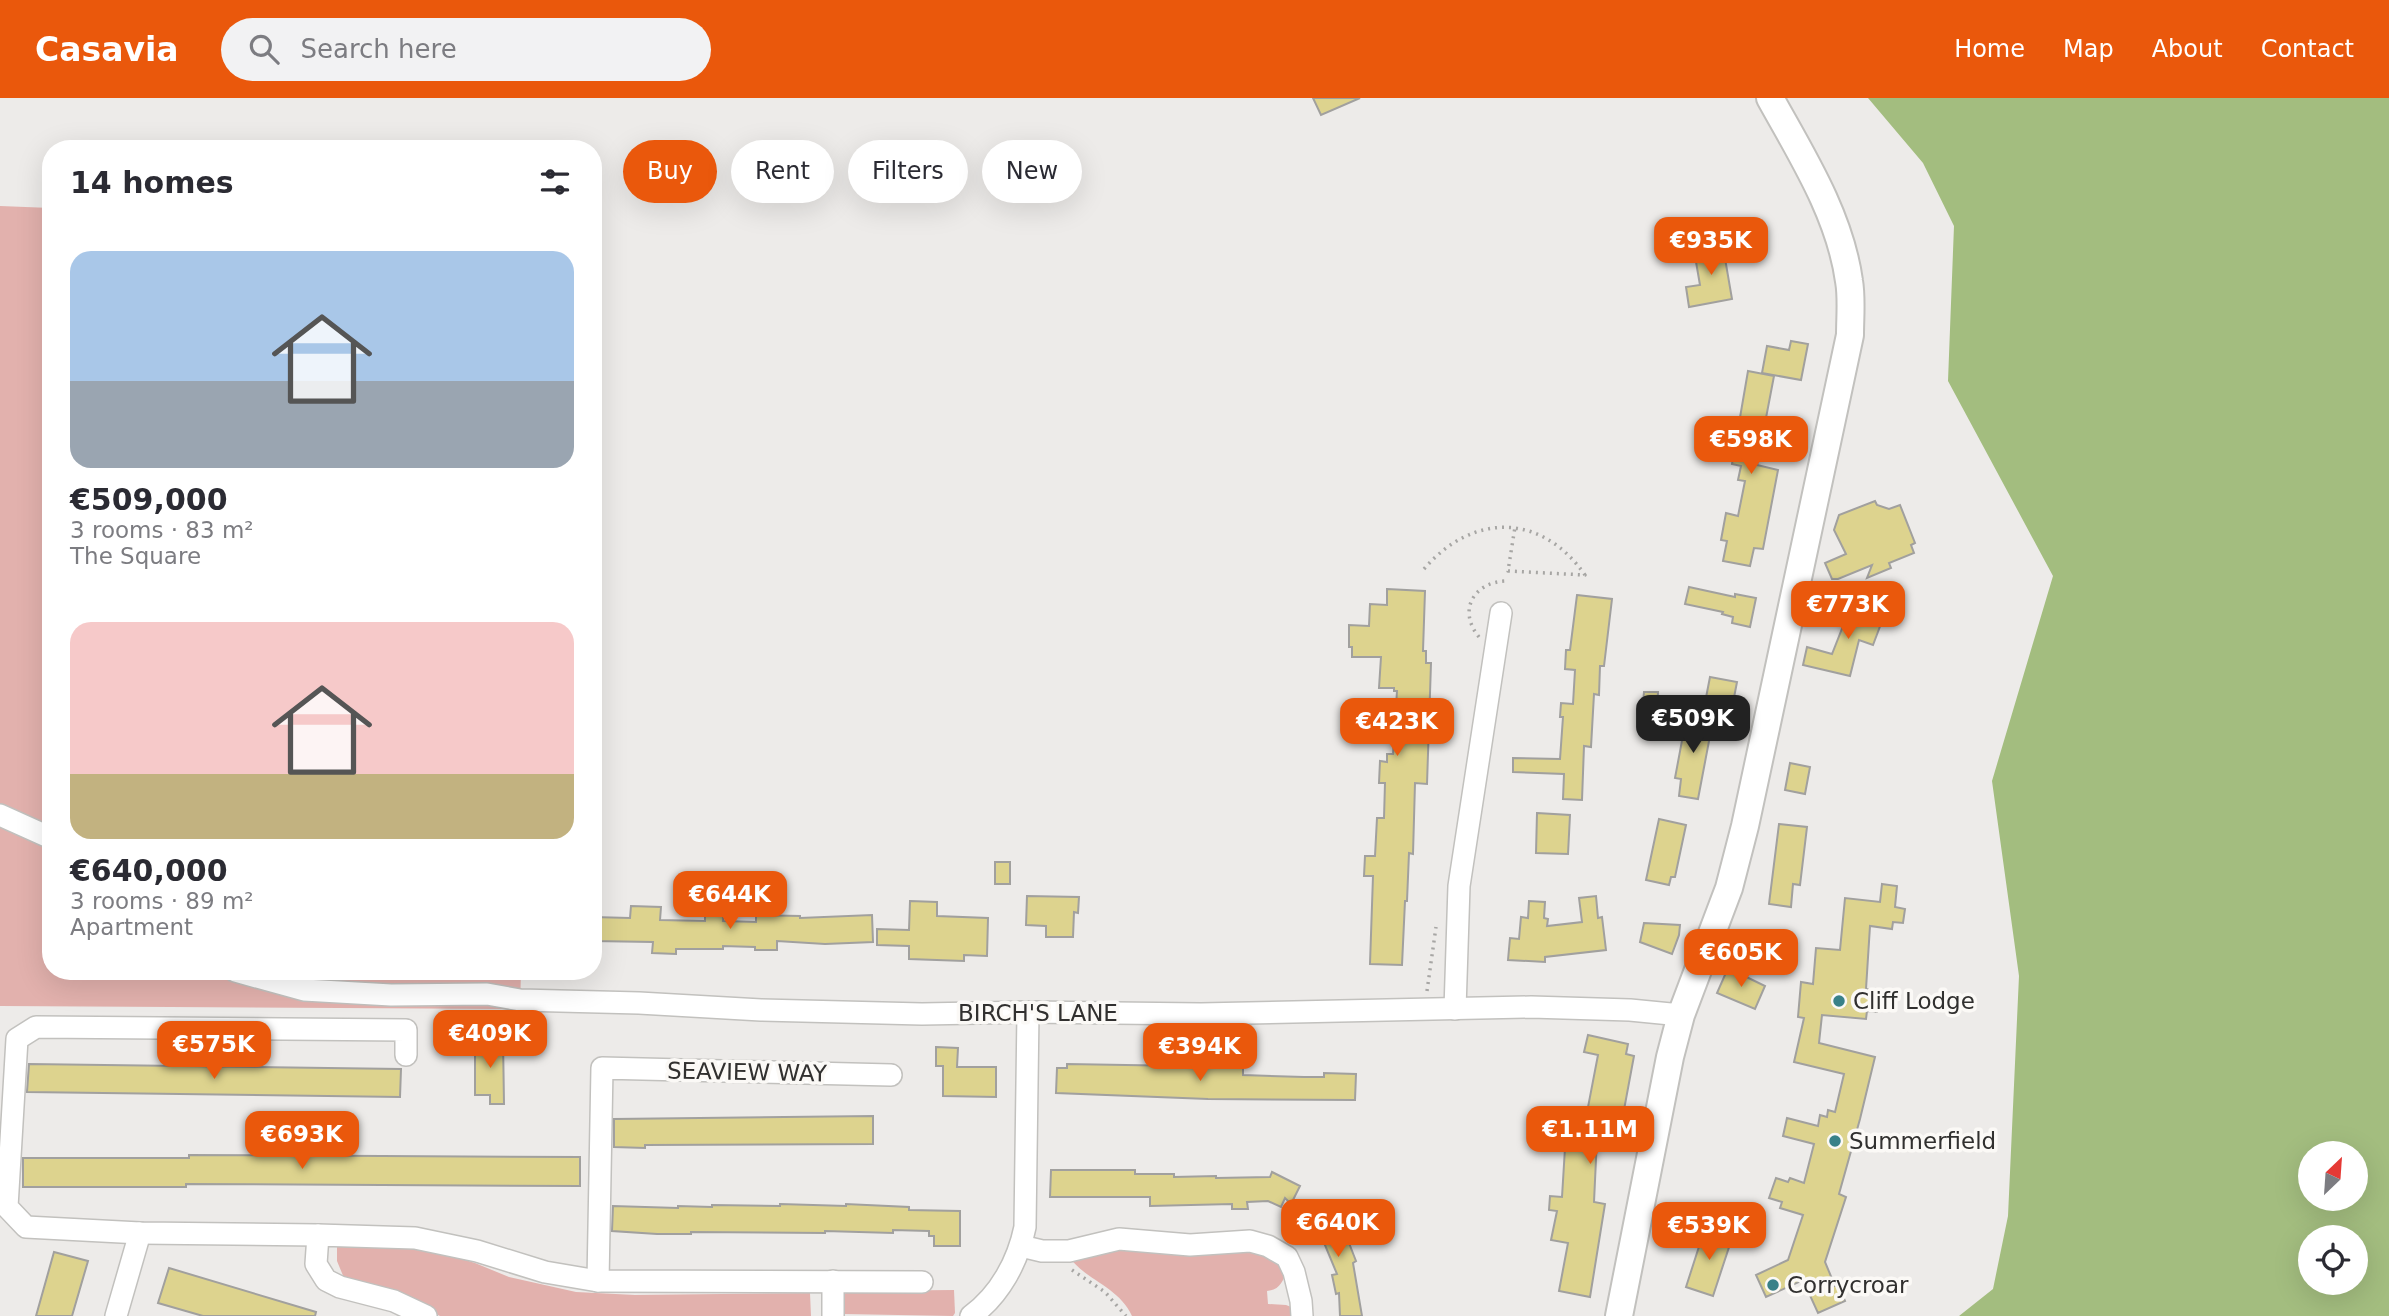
<!DOCTYPE html>
<html lang="en">
<head>
<meta charset="utf-8">
<style>
  body { margin:0; font-family:"DejaVu Sans",sans-serif; background:#f2f2f3; color:#2b2b33; height:100vh; display:flex; flex-direction:column; font-size:26px; white-space:nowrap }
  * { box-sizing:border-box; margin:0 }
  p { font-size:23px; color:#7c7c81 }
  .icon { flex:none; width:38px; height:38px; fill:none; stroke:currentColor; stroke-width:2; stroke-linecap:round; stroke-linejoin:round }
  .map { position:relative; flex:1; overflow:hidden }
  .drawer { position:absolute; left:42px; top:42px; width:560px; height:840px; display:flex; flex-direction:column; background:#fff; border-radius:28px; box-shadow:0 7px 28px #0002 }
  .drawer>* { flex:none }
  .hud { position:absolute; left:623px; top:42px; width:665px; height:63px; display:flex; gap:14px }
  .needle { width:46px; rotate:25deg }
  .tools { position:absolute; left:2298px; top:1043px; display:grid; gap:14px }
  .tools a { display:grid; place-items:center; width:70px; height:70px; border-radius:50%; background:#fff; box-shadow:0 7px 28px #0002; font-size:35px }
  .price { position:absolute; translate:-50% -60px; padding:0 16px; border-radius:14px; background:#ea580c; color:#fff; font-size:23px; line-height:46px; filter:drop-shadow(0 2px 4px #0008) }
  .price::after { content:''; position:absolute; left:50%; top:42px; width:21px; height:16px; margin-left:-10px; background:inherit; clip-path:polygon(0 0,100% 0,50% 100%) }
  .price.on { background:#222; color:#fff }
  ul { padding:0; list-style:none }
  li { display:grid; align-content:center; gap:14px; height:371px; padding:0 28px }
  li span { display:grid; place-items:center; height:217px; border-radius:21px; color:#555 }
  li>.icon { margin-inline-start:auto }
  span .icon { width:126px; height:126px; fill:#fffc; stroke-width:1 }
  li b { font-size:30px }
  h2 { display:flex; justify-content:space-between; align-items:center; height:84px; padding:0 28px; font-size:30px }
  .tag { padding:0 24px; border-radius:32px; background:#fff; box-shadow:0 7px 28px #0002; font-size:24px; line-height:63px }
  .tag.on { background:#ea580c; color:#fff }
  header { display:flex; align-items:center; gap:42px; box-sizing:border-box; height:98px; padding:0 35px; background:#ea580c; color:#fff }
  header strong { font-size:33px }
  nav { display:flex; gap:38px; margin-inline-start:auto; font-size:24px }
  .search { width:490px; height:63px; background:#f2f2f3; display:flex; align-items:center; gap:18px; box-sizing:border-box; padding:0 24px; border-radius:38px; color:#7c7c81; font-size:26px }
  .map>svg:first-child { display:block }
  .green { fill:#e2b1ad }
  .water { fill:#a3bd7f; fill-rule:evenodd }
  .building { fill:#ddd38e; stroke:#a1a09e; stroke-width:2 }
  .lines { fill:none; stroke-linecap:round; stroke-linejoin:round }
  .minor-casing { stroke:#c2c1be; stroke-width:24 }
  .major-casing { stroke:#c2c1be; stroke-width:30 }
  .path { stroke:#a7a6a4; stroke-width:3.5; stroke-dasharray:2 5; stroke-linecap:butt }
  .minor { stroke:#fff; stroke-width:21 }
  .major { stroke:#fff; stroke-width:26 }
  .poi-dot { fill:#398188; stroke:#fbf9f6; stroke-width:2.5 }
  .labels { text-anchor:middle; dominant-baseline:central; stroke-width:7; stroke-linejoin:round; paint-order:stroke }
  .poi-label { font-size:23px; fill:#31302f; stroke:#fbf9f6; text-anchor:start }
  .street-label { font-size:23px; fill:#31302f; stroke:#fbf9f6 }
</style>
</head>
<body>
<header>
<strong>Casavia</strong>
<div class="search"><svg class="icon" aria-label="search" viewBox="0 0 24 24"><circle cx="10" cy="10" r="6"/><path d="M15 15l6 6"/></svg>Search here</div>
<nav><a>Home</a><a>Map</a><a>About</a><a>Contact</a></nav>
</header>
<div class="map">
<svg width="2389" height="1218" viewBox="0 0 2389 1218">
  <rect width="100%" height="100%" fill="#edebe9"/>
  <!-- green -->
  <g class="green">
    <path d="M0,108L51,110V873H521L520,911L0,908Z"/>
    <path d="M337,1147L399,1148L437,1153L475,1165L509,1179L576,1194L635,1197L810,1195L811,1218H440L410,1203L344,1180L337,1163Z"/>
    <path d="M1097,1150L1260,1151L1287,1172C1283,1183 1280,1192 1267,1193L1268,1206L1286,1207L1294,1210L1298,1218H1132C1119,1189 1087,1183 1069,1159Z"/>
    <path d="M954,1192L955,1215L953,1218L843,1216V1199L847,1193Z"/>
  </g>
  <!-- water -->
  <path class="water" d="M1868,0H2389V1218H1959L1993,1191L2008,1118L2019,878L1992,683L2053,478L1948,283L1954,128L1923,65ZM2310,1055H2356V1101H2310ZM2310,1139H2356V1185H2310Z"/>
  <!-- building -->
  <g class="building">
    <path d="M1313,0H1360L1321,17Z"/>
    <path d="M1722,143L1732,201L1689,209L1686,189L1700,187L1696,164L1703,162L1701,145Z"/>
    <path d="M1791,243L1808,246L1801,282L1762,275L1767,248L1789,252Z"/>
    <path d="M1748,273L1774,278L1757,367L1778,372L1763,451L1754,450L1750,468L1723,463L1727,443L1721,442L1726,415L1738,418L1745,383L1738,382L1741,368L1732,366Z"/>
    <path d="M1875,403L1877,407L1889,411L1900,407L1915,445L1911,447L1914,455L1889,465L1891,470L1867,480L1872,467L1838,481H1832L1825,465L1846,456L1834,432L1839,417Z"/>
    <path d="M1689,489L1735,499V496L1756,500L1750,529L1732,525L1733,519L1722,516L1723,514L1685,506Z"/>
    <path d="M1387,491L1425,493L1423,553H1426V565H1431L1427,686L1415,685L1413,756L1409,755L1407,803H1405L1402,867L1370,866L1373,778H1364L1365,758H1375L1377,720H1384L1385,685H1379L1380,663L1387,664V656H1393L1397,593H1394V590H1379L1381,559H1352V549H1349V527L1369,528L1370,506L1387,507Z"/>
    <path d="M1577,497L1612,501L1604,568H1600L1599,597L1594,596L1591,649L1584,648L1582,702L1563,701L1564,676L1513,674V660L1560,661L1563,619H1560L1561,605L1573,606L1575,572L1565,571L1566,552H1570Z"/>
    <path d="M1857,504L1885,515L1873,547L1859,542L1850,578L1803,567L1807,549L1832,556L1849,513L1853,514Z"/>
    <path d="M1710,579L1737,584L1730,620L1703,615Z"/>
    <path d="M1644,594H1658L1657,617L1642,616Z"/>
    <path d="M1687,616L1713,622L1698,701L1679,698L1681,681L1675,680Z"/>
    <path d="M1790,665L1810,669L1805,696L1785,692Z"/>
    <path d="M1537,715L1570,717L1568,756L1536,755Z"/>
    <path d="M1659,721L1686,727L1675,779H1671L1669,787L1646,782Z"/>
    <path d="M1779,726L1807,729L1800,787L1793,786L1791,809L1769,806Z"/>
    <rect x="995" y="764" width="15" height="22"/>
    <path d="M1882,786L1897,788L1895,809L1905,811L1903,825L1893,824L1892,831L1870,828L1866,891L1879,893L1877,914L1867,913L1866,921L1822,917L1819,945L1875,959L1860,1021L1839,1096L1846,1099L1825,1164L1835,1188L1838,1187L1845,1203L1818,1215L1803,1182L1766,1199L1756,1177L1788,1162L1803,1117L1780,1110L1782,1104L1769,1100L1776,1080L1788,1084L1790,1080L1804,1085L1814,1046L1783,1038L1787,1020L1818,1028L1820,1017L1827,1019L1828,1012L1835,1014L1844,976L1794,964L1804,920L1798,919L1801,884L1813,886L1816,850L1840,852L1845,800L1880,804Z"/>
    <path d="M1027,798L1079,799L1078,815L1074,814L1073,839H1046V828L1026,827Z"/>
    <path d="M1596,798L1598,820L1602,819L1606,852L1545,859V864L1508,862L1510,840L1519,841L1521,819L1528,820L1529,803L1545,804L1544,820L1548,821L1547,828L1582,824L1579,800Z"/>
    <path d="M910,803L937,804V818L988,820L987,858L964,857V863L909,861V848L877,847V831L909,832Z"/>
    <path d="M631,808L661,809L660,822L705,823V810H724L723,823L756,824V817L800,818V820L872,817L873,844L825,846L777,843V852H755V849L723,848V851H676V856L652,855L653,844L593,843V819L630,820Z"/>
    <path d="M1644,825L1680,827L1679,837L1672,856L1640,844Z"/>
    <path d="M1728,870L1765,888L1755,911L1717,895Z"/>
    <path d="M1588,937L1628,946L1626,956L1634,958L1618,1044L1597,1040L1594,1104L1605,1106L1590,1199L1559,1193L1568,1145L1551,1142L1557,1113L1549,1112L1550,1098L1562,1099L1565,1050L1580,1051L1598,957L1584,954Z"/>
    <path d="M475,942H503L504,1006H490V997H475Z"/>
    <path d="M936,949L958,950L957,969H996V999L943,998V968H936Z"/>
    <path d="M29,966L401,971L400,999L27,994Z"/>
    <path d="M1067,966L1243,969V977L1304,979H1324V975L1356,976L1355,1002L1208,1001L1056,995L1057,970H1067Z"/>
    <path d="M873,1018V1046L645,1047V1050L614,1049V1021Z"/>
    <path d="M189,1057L580,1059V1088L186,1086V1089H23V1060H189Z"/>
    <path d="M1051,1072H1135V1076H1174V1079L1216,1078V1080L1270,1079L1272,1074L1300,1088L1291,1106L1285,1100L1281,1109L1268,1103L1247,1104L1248,1111H1232V1106L1150,1108V1099H1050Z"/>
    <path d="M1321,1104L1340,1122L1356,1163L1353,1165L1362,1218H1340L1339,1195L1336,1196L1332,1177L1337,1176L1320,1135L1305,1120Z"/>
    <path d="M780,1106L846,1108V1106L909,1109V1112L960,1113V1148H934V1138H929V1133L893,1132V1135L825,1133V1135L691,1134V1136H657L612,1133L613,1108L678,1110V1108L712,1109V1107L780,1108Z"/>
    <path d="M1705,1130L1732,1140L1713,1198L1686,1189Z"/>
    <path d="M54,1154L88,1163L72,1218H36Z"/>
    <path d="M169,1170L316,1214L315,1218H203L158,1205Z"/>
  </g>
  <g class="lines">
    <!-- minor casing -->
    <g class="minor-casing">
      <g id="minor">
        <path d="M0,717L51,740"/>
        <path d="M235,873L304,892L391,897L487,896L520,902L639,905L761,912L922,916L1028,914L1201,916L1531,909L1630,912L1681,917"/>
        <path d="M1455,911L1459,788L1501,515"/>
        <path d="M318,1137L140,1135L26,1129L7,1109L17,941L36,929L406,932V957"/>
        <path d="M1021,1148L1042,1153H1069L1119,1141L1190,1147L1250,1143L1268,1148L1287,1159L1294,1174L1301,1203L1302,1218"/>
        <path d="M598,1183L602,970L891,977"/>
        <path d="M833,1183V1218"/>
        <path d="M116,1218L140,1135"/>
        <path d="M426,1218L394,1203L340,1189L326,1182L316,1166L318,1137L415,1140L477,1153L545,1174L598,1183L922,1184"/>
        <path d="M971,1218C1000,1197 1018,1163 1025,1129L1028,914"/>
      </g>
    </g>
    <!-- major casing -->
    <g class="major-casing">
      <path id="major" d="M1619,1218L1670,959L1681,917L1729,790L1745,728L1850,237C1850,219 1852,200 1849,183C1840,117 1801,56 1770,0"/>
    </g>
    <!-- path -->
    <g class="path">
      <path d="M1424,471C1473,414 1542,415 1585,477L1508,473L1515,429"/>
      <path d="M1479,539C1457,512 1474,484 1506,483"/>
      <path d="M1427,893L1436,829"/>
      <path d="M1072,1172L1105,1194L1126,1218"/>
    </g>
    <!-- minor -->
    <use href="#minor" class="minor"/>
    <!-- major -->
    <use href="#major" class="major"/>
  </g>
  <!-- markers -->
  <g class="poi-dot">
    <circle cx="1839" cy="903" r="7"/>
    <circle cx="1835" cy="1043" r="7"/>
    <circle cx="1773" cy="1187" r="7"/>
  </g>
  <g class="labels">
    <!-- poi labels -->
    <g class="poi-label">
      <text x="1853" y="903">Cliff Lodge</text>
      <text x="1849" y="1043">Summerfield</text>
      <text x="1787" y="1187">Corrycroar</text>
    </g>
    <!-- street labels -->
    <g class="street-label">
      <text x="1038" y="915">BIRCH'S LANE</text>
      <text transform="translate(747 974) rotate(1)">SEAVIEW WAY</text>
    </g>
  </g>
</svg>
<div class="tools">
<a><svg class="needle" viewBox="-14 -14 28 28"><path d="M0-13l5 13h-10z" fill="#e53935"/><path d="M0 13l5-13h-10z" fill="#7c7c81"/></svg></a>
<a><svg class="icon" aria-label="locate" viewBox="0 0 24 24"><circle cx="12" cy="12" r="6"/><path d="M12 2v4M12 18v4M2 12h4M18 12h4"/></svg></a>
</div>
<b class="price" style="left:1711px;top:179px">€935K</b>
<b class="price" style="left:1751px;top:378px">€598K</b>
<b class="price" style="left:1848px;top:543px">€773K</b>
<b class="price on" style="left:1693px;top:657px">€509K</b>
<b class="price" style="left:1397px;top:660px">€423K</b>
<b class="price" style="left:730px;top:833px">€644K</b>
<b class="price" style="left:1741px;top:891px">€605K</b>
<b class="price" style="left:490px;top:972px">€409K</b>
<b class="price" style="left:214px;top:983px">€575K</b>
<b class="price" style="left:1200px;top:985px">€394K</b>
<b class="price" style="left:1590px;top:1068px">€1.11M</b>
<b class="price" style="left:302px;top:1073px">€693K</b>
<b class="price" style="left:1338px;top:1161px">€640K</b>
<b class="price" style="left:1709px;top:1164px">€539K</b>
<div class="hud">
<a class="tag on">Buy</a>
<a class="tag">Rent</a>
<a class="tag">Filters</a>
<a class="tag">New</a>
</div>
<section class="drawer">
<h2>14 homes<svg class="icon" aria-label="filters" viewBox="0 0 24 24"><path d="M4 7h16M4 17h16"/><circle cx="9" cy="7" r="2"/><circle cx="15" cy="17" r="2"/></svg></h2>
<ul>
<li><span style="background:linear-gradient(#a9c7e8 60%,#9aa5b1 0)"><svg class="icon" aria-label="home" viewBox="0 0 24 24"><path d="M3 11l9-7 9 7M6 9v11h12V9"/></svg></span><div><b>€509,000</b><p>3 rooms · 83 m²</p><p>The Square</p></div></li>
<li><span style="background:linear-gradient(#f6c9c9 70%,#c2b280 0)"><svg class="icon" aria-label="home" viewBox="0 0 24 24"><path d="M3 11l9-7 9 7M6 9v11h12V9"/></svg></span><div><b>€640,000</b><p>3 rooms · 89 m²</p><p>Apartment</p></div></li>
</ul>
</section>
</div>
</body>
</html>
